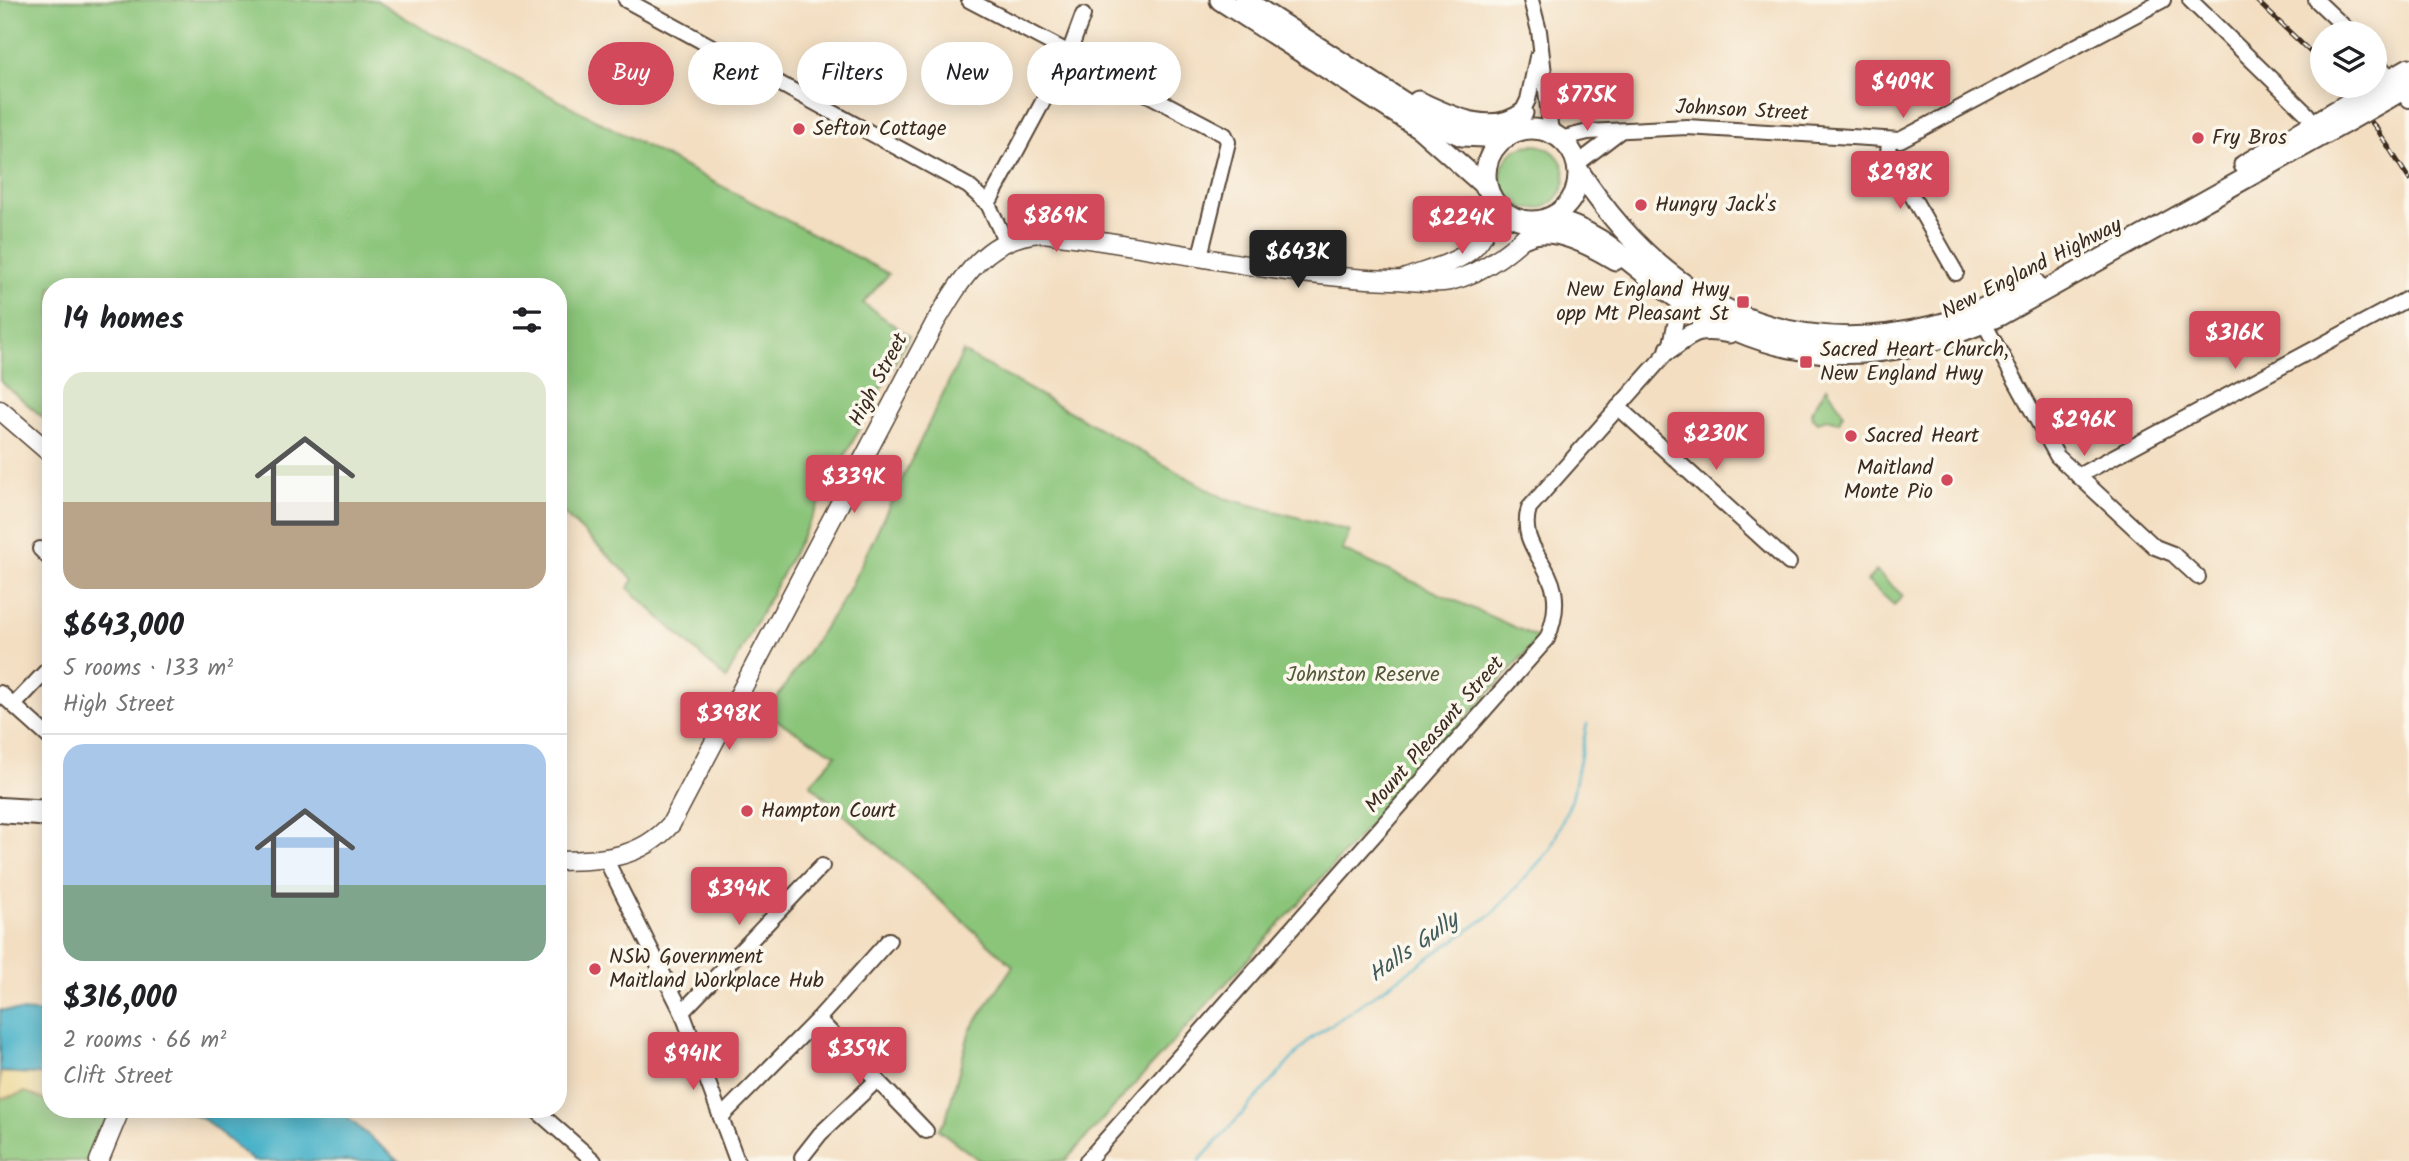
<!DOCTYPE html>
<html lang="en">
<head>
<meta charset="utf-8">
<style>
  body { margin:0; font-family:Kalam,sans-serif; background:#f6f6f6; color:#202124; height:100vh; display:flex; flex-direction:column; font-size:26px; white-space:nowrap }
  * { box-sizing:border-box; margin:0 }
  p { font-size:23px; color:#757577 }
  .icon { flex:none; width:38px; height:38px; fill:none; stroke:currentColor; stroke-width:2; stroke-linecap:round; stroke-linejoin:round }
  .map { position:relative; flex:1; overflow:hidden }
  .side { position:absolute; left:42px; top:278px; width:525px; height:840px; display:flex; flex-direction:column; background:#fff; border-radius:28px; box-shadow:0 4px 18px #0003 }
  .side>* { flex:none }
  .top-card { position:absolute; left:588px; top:42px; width:665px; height:63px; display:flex; gap:14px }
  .tools { position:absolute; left:2310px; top:21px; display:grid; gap:14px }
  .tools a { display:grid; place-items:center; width:77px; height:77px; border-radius:50%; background:#fff; box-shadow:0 4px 18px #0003; font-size:35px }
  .price { position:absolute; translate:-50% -60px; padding:0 16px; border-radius:7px; background:#d1495b; color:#fff; font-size:23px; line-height:46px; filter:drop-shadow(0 2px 4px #0008) }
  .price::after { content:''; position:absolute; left:50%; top:42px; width:21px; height:16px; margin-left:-10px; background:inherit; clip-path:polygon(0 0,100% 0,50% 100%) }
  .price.on { background:#222; color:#fff }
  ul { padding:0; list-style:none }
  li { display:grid; align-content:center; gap:14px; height:371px; padding:0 21px }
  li+li { border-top:2px solid #e0e0e0 }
  li span { display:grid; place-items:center; height:217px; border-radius:21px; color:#555 }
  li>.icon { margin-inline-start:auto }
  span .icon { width:126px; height:126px; fill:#fffc; stroke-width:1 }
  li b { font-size:30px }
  h2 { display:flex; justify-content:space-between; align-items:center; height:84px; padding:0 21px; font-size:30px }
  .tag { padding:0 24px; border-radius:32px; background:#fff; box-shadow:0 4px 18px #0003; font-size:24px; line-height:63px }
  .tag.on { background:#d1495b; color:#fff }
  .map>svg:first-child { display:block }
  .green { fill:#8bc57a; stroke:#63784c; stroke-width:2 }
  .sand { fill:#eeda9e; stroke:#94825e; stroke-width:2 }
  .water { fill:#4bb3c9; stroke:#436e74; stroke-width:2 }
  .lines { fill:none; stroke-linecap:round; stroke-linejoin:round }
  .stream { stroke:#4bb3c9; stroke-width:2.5 }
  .minor-casing { stroke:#574536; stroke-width:18 }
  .major-casing { stroke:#574536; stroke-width:21 }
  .highway-casing { stroke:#574536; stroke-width:23 }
  .minor { stroke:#fff; stroke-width:14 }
  .major { stroke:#fff; stroke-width:18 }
  .highway { stroke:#fff; stroke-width:19 }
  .rail-casing { stroke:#3b2a1e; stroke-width:5 }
  .rail { stroke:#fbf7ec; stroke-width:2.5; stroke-dasharray:8; stroke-linecap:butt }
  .highway-bridge-casing { stroke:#574536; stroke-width:23; stroke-linecap:butt }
  .highway-bridge { stroke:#fff; stroke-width:19 }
  .poi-dot { fill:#d1495b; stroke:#fbf7ec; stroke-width:2.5 }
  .labels { text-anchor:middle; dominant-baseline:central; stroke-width:7; stroke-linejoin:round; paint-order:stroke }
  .street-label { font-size:21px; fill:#3b2a1e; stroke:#fbf7ec }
  .poi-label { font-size:21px; fill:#3b2a1e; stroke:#fbf7ec; text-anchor:start }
  .park-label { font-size:21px; fill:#53583a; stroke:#fbf7ec }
  .water-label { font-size:23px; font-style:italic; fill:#415a5a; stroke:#fbf7ec }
</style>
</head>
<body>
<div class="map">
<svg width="2409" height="1161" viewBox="0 0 2409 1161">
  <rect width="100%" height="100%" fill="#fbf7ec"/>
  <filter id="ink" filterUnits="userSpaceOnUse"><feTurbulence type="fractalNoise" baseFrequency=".0143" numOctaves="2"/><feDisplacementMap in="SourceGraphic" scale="14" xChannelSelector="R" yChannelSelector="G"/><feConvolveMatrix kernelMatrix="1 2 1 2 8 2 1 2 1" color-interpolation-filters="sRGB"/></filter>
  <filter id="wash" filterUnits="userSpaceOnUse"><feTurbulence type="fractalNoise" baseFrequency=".00686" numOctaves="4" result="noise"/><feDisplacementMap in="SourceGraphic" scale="28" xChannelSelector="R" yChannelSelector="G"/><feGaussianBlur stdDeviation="1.57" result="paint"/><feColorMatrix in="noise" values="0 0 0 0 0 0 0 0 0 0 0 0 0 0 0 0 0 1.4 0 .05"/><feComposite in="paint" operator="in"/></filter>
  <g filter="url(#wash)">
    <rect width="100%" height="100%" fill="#f3dec1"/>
    <!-- green -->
    <g class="green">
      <path d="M0,0H376L425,30L889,274L863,303L909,336L726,679L628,588L634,580L558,508V287H51V424L0,381Z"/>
      <circle cx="1533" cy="177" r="32"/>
      <path d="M963,352L1224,498L1350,531L1342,550L1539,638L1065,1161H980L938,1129L946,1119L970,1030L1013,966L810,784L836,755L766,714L847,594Z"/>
      <path d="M1827,387L1843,413L1839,422L1827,419L1817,422L1812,417L1811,412Z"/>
      <path d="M1876,571L1903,596L1894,605L1867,581Z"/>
      <path d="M0,1072L51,1075V1110H110L89,1161H0Z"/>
    </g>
    <!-- sand -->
    <path class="sand" d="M0,1072L51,1075V1103L26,1092L0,1099Z"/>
    <!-- water -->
    <g class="water">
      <path d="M0,1010L51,1013V1075L0,1072Z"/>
      <path d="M182,1110H338L399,1161H253L205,1120Z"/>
    </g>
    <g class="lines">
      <!-- stream -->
      <path class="stream" d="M1199,1161L1309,1040L1492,914L1550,850L1572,799L1587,724"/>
    </g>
  </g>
  <g filter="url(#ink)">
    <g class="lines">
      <!-- minor casing -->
      <g class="minor-casing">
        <g id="minor">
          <path d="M626,0L968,186L988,204L1005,240"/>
          <path d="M969,0L1225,135L1228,142L1200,256"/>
          <path d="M1531,0L1539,31L1551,133"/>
          <path d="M2190,0L2307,114L2319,131"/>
          <path d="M2316,0L2351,33"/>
          <path d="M2375,60L2409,100"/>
          <path d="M1511,135L1528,100L1537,57"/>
          <path d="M1560,139L1588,132L1687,127L1900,140L2163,0"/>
          <path d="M1889,141L1888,154L1956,273"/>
          <path d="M1577,164L1619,132"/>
          <path d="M988,204L1069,53L1083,15"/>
          <path d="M1979,314L2057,456L2155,547L2173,554L2198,577"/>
          <path d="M1618,407L1789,563"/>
          <path d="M2078,476L2409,298"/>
          <path d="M40,549L51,560"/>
          <path d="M0,693L51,739"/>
          <path d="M14,705L51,666"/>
          <path d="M0,805L51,808"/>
          <path d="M0,815L51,819"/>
          <path d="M606,860L682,1012L737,1161"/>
          <path d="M682,1012L822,866"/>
          <path d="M818,1019L926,1131"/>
          <path d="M536,1110L594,1161"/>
          <path d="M721,1117L818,1019L889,940"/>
          <path d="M802,1157L820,1134L877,1080"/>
          <path d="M1087,1161L1547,639C1577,567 1514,559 1529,508L1670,349L1680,301"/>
        </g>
      </g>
      <!-- major casing -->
      <g class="major-casing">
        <g id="major">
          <path d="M1406,278C1454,261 1492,256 1491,196"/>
          <path d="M0,410L51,454"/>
          <path d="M558,861C603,860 640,859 671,824L935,323C961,279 987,235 1043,233C1159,246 1275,277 1392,280C1411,280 1431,285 1450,281C1487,272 1517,246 1542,220"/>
          <path d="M99,1161L120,1110"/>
        </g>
      </g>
      <!-- highway casing -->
      <g class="highway-casing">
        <g id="highway">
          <path d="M1220,0L1419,128L1488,189"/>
          <path d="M1245,0L1444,128L1462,136L1506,138"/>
          <path d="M2377,86L2409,68"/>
          <path d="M2387,99L2409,86"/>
          <path d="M1418,101C1450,116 1491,137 1523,113"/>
          <circle cx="1532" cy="175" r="46"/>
          <path d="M2244,165L2334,112"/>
          <path d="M1579,171C1661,298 1780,364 1932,326C1968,318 2002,299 2035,283"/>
          <path d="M1548,218C1607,232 1633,269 1681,301C1785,370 1889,367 1999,316L2343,124"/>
          <path d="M1526,237C1552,224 1592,246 1615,260"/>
          <path d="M1670,349C1693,331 1699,327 1729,333"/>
        </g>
      </g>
      <!-- minor -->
      <use href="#minor" class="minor"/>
      <!-- major -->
      <use href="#major" class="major"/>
      <!-- highway -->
      <use href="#highway" class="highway"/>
      <!-- rail casing -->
      <g class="rail-casing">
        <g id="rail">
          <path d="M2256,0L2322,63"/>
          <path d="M2343,86L2377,129L2409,179"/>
        </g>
      </g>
      <!-- rail -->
      <use href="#rail" class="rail"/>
      <!-- highway-bridge casing -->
      <g class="highway-bridge-casing">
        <g id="highway-bridge">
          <path d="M2334,112L2377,86"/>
          <path d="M2343,124L2387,99"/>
        </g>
      </g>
      <!-- highway-bridge -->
      <use href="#highway-bridge" class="highway-bridge"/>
    </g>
  </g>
  <!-- markers -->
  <g class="poi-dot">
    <circle cx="799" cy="129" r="7"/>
    <circle cx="2198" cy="138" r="7"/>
    <circle cx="1641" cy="205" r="7"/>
    <rect x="1736" y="295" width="14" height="14" rx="3.5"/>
    <rect x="1799" y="355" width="14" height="14" rx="3.5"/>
    <circle cx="1851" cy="436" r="7"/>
    <circle cx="1947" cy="480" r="7"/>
    <circle cx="747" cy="811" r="7"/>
    <circle cx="595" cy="969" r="7"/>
  </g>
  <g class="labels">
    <!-- street labels -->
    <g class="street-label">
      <text transform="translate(1742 111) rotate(3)">Johnson Street</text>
      <text transform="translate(2032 269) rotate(-27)">New England Highway</text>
      <text transform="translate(879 380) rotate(-62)">High Street</text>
      <text transform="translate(1435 735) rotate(-49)">Mount Pleasant Street</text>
    </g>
    <!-- poi labels -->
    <g class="poi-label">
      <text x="813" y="129">Sefton Cottage</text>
      <text x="2212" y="138">Fry Bros</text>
      <text x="1655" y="205">Hungry Jack's</text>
      <text x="1729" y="290" text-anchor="end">New England Hwy<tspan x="1729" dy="24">opp Mt Pleasant St</tspan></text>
      <text x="1820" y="350">Sacred Heart Church,<tspan x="1820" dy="24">New England Hwy</tspan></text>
      <text x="1865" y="436">Sacred Heart</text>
      <text x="1933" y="468" text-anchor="end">Maitland<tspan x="1933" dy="24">Monte Pio</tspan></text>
      <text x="761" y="811">Hampton Court</text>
      <text x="609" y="957">NSW Government<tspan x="609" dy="24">Maitland Workplace Hub</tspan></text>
    </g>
    <!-- park labels -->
    <g class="park-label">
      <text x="1363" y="675">Johnston Reserve</text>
    </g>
    <!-- water labels -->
    <g class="water-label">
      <text transform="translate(1414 948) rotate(-35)">Halls Gully</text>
    </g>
  </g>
</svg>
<div class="tools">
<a><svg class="icon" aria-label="layers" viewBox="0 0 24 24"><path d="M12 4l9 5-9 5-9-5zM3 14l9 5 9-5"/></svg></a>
</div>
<b class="price" style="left:1903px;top:120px">$409K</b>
<b class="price" style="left:1587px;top:133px">$775K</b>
<b class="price" style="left:1900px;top:211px">$298K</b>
<b class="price" style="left:1056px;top:254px">$869K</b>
<b class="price" style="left:1462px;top:256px">$224K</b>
<b class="price on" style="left:1298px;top:290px">$643K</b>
<b class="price" style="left:2235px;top:371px">$316K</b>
<b class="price" style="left:2084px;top:458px">$296K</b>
<b class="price" style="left:1716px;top:472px">$230K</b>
<b class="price" style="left:854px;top:515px">$339K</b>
<b class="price" style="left:729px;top:752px">$398K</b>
<b class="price" style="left:739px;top:927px">$394K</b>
<b class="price" style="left:859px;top:1087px">$359K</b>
<b class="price" style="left:693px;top:1092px">$941K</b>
<div class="top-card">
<a class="tag on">Buy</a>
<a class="tag">Rent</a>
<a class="tag">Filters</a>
<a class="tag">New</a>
<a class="tag">Apartment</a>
</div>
<section class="side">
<h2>14 homes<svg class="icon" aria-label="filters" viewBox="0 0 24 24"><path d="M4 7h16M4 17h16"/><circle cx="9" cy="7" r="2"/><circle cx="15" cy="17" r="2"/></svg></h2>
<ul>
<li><span style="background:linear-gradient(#dfe7d0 60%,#b9a48a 0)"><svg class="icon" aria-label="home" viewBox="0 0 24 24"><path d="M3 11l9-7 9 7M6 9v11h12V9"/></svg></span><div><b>$643,000</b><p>5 rooms · 133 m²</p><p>High Street</p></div></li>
<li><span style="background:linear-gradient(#a9c7e8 65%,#7fa58c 0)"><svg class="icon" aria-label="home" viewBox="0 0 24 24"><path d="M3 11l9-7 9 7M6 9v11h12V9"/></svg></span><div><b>$316,000</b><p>2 rooms · 66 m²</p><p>Clift Street</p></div></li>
</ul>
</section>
</div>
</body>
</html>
